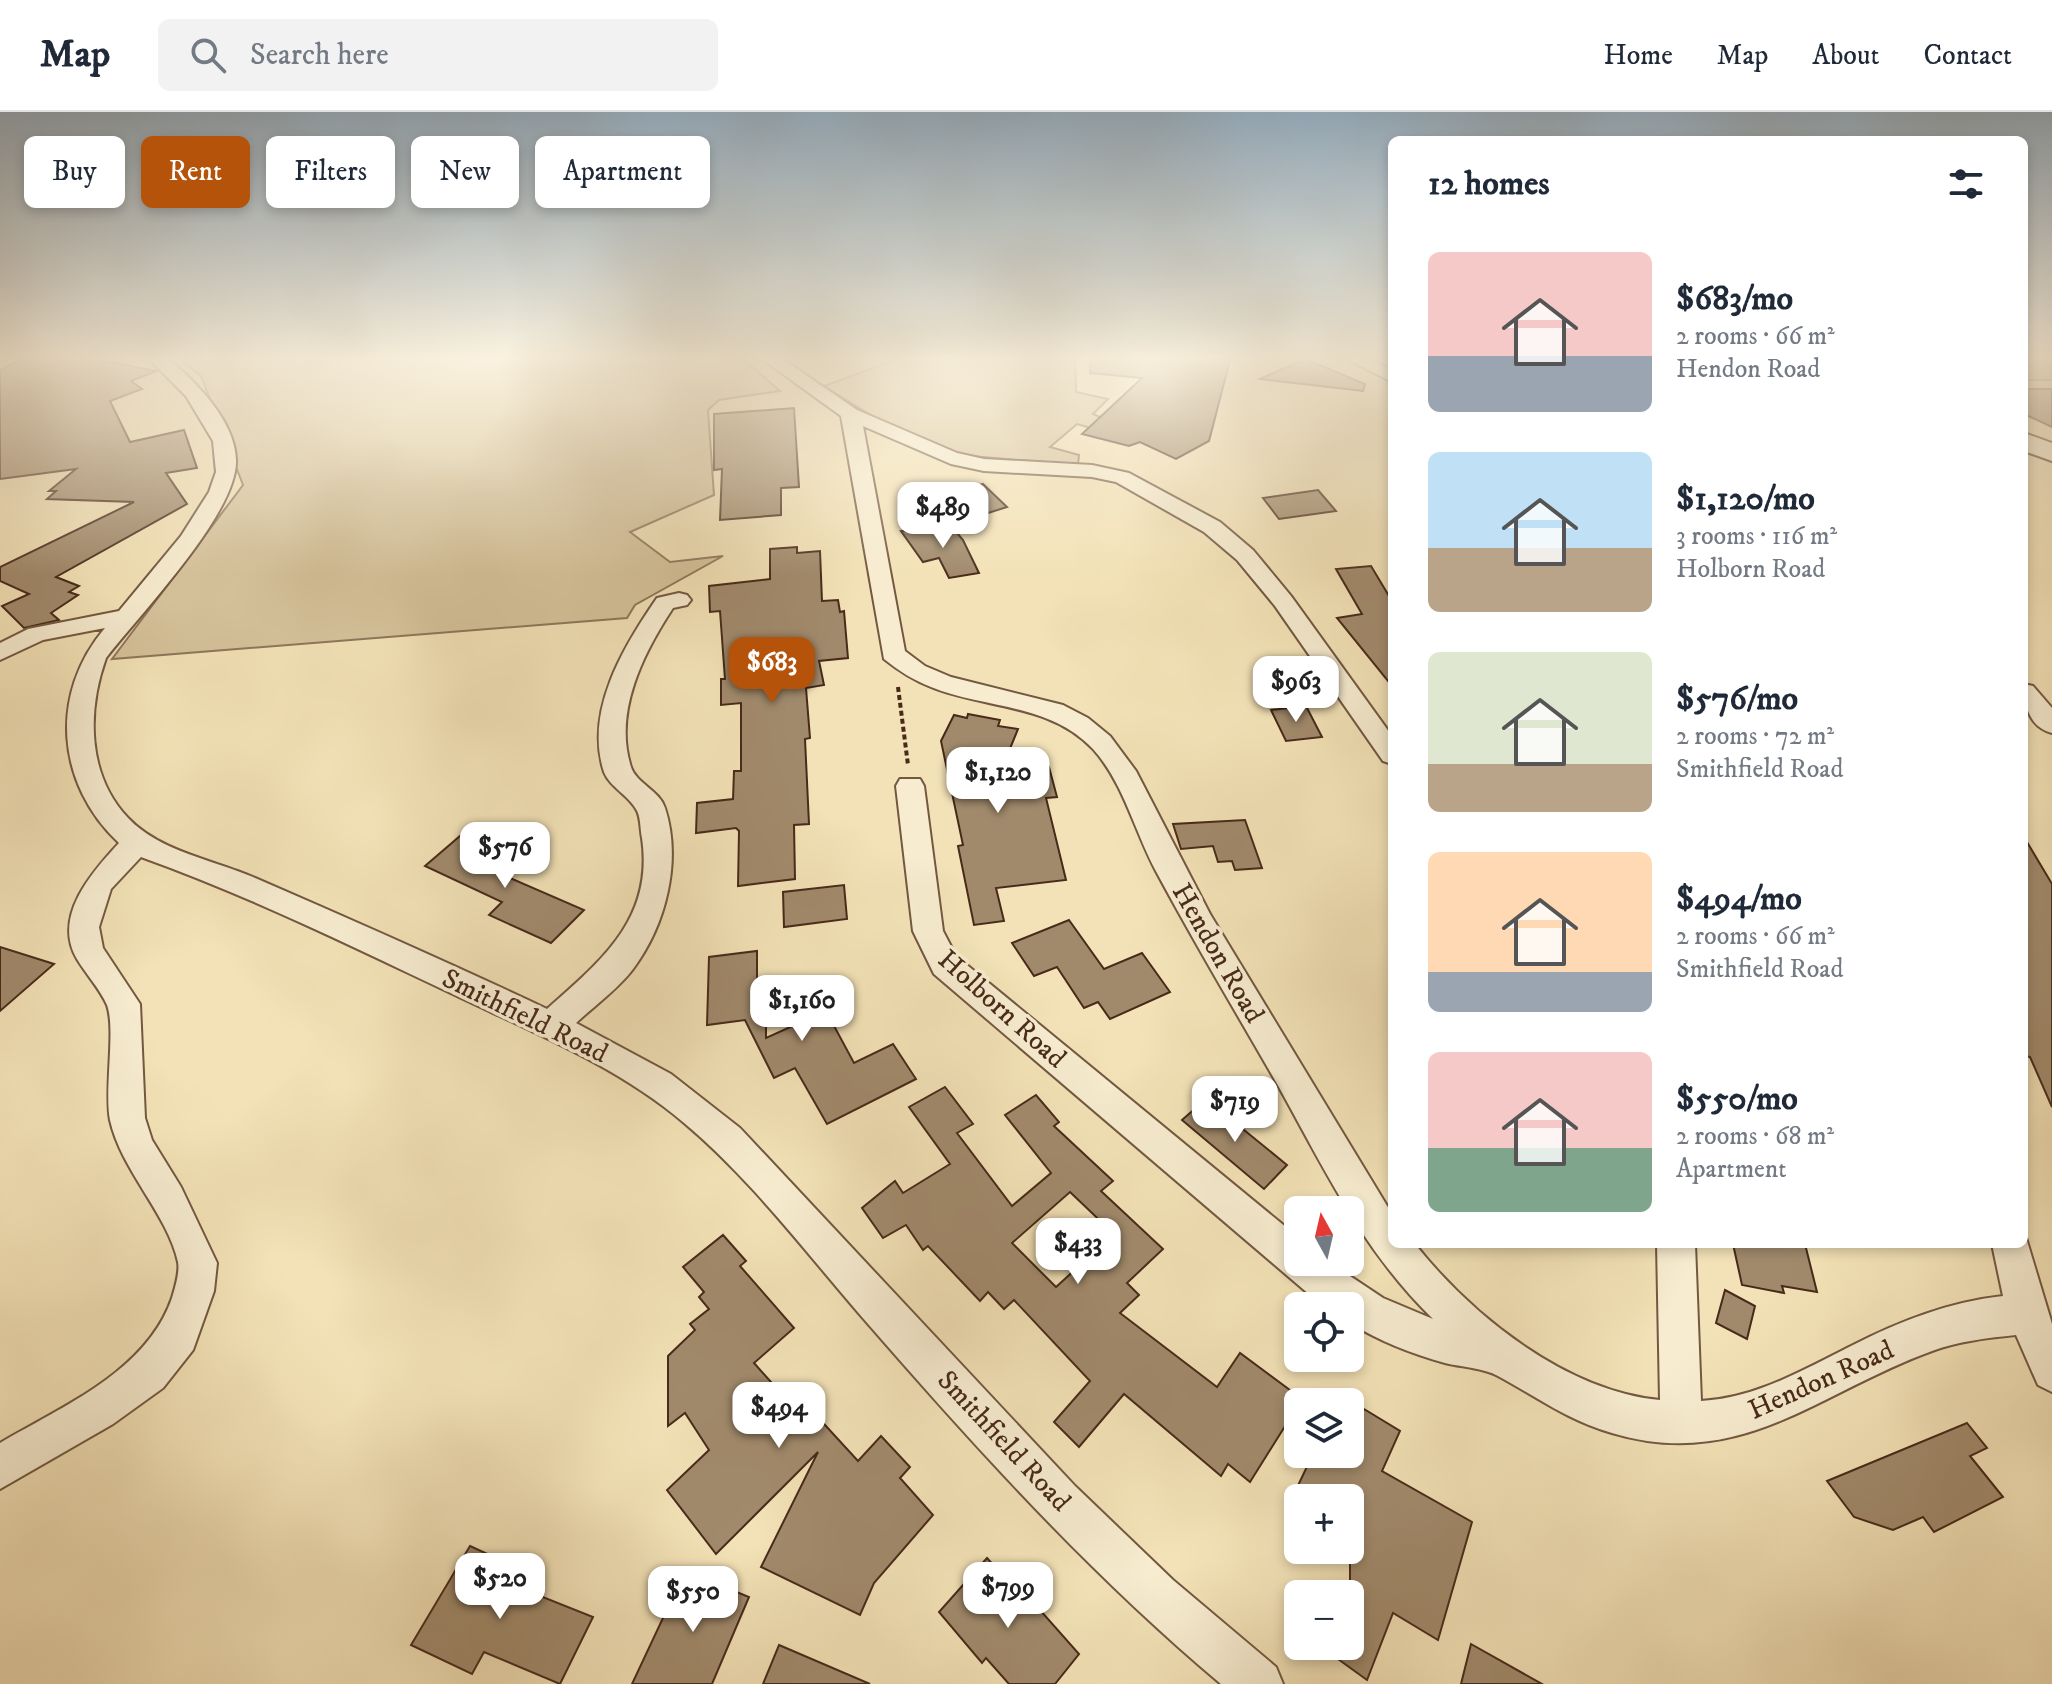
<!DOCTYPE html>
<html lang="en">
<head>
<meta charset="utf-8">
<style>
  body { margin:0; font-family:"IM FELL DW Pica",serif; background:#f2f2f3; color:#1f2937; height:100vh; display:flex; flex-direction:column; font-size:30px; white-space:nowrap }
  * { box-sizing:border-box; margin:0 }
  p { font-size:26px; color:#747a83 }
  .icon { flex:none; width:44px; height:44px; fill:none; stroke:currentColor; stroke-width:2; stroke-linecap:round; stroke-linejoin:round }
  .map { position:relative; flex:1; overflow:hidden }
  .side { position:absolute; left:1388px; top:24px; width:640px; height:1112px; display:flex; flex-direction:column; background:#fff; border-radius:12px; box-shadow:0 4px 12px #0003 }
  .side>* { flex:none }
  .hud { position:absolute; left:24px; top:24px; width:760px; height:72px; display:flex; gap:16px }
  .needle { width:52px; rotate:352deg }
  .tools { position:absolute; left:1284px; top:1084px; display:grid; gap:16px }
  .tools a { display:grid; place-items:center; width:80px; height:80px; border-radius:12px; background:#fff; box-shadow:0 4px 12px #0003; font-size:40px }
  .price { position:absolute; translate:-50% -68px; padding:0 18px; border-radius:16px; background:#fff; color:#222; font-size:26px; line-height:52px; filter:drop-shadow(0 2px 4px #0008) }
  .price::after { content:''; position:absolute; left:50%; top:48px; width:24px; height:18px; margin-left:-12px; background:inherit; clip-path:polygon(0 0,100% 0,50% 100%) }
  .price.selected { background:#b45309; color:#fff }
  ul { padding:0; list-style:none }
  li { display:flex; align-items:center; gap:24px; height:200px; padding:0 40px }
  li span { display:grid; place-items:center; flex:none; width:224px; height:160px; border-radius:12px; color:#555 }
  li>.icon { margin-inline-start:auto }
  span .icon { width:96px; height:96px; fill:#fffc; stroke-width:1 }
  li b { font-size:34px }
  h2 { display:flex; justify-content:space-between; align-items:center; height:96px; padding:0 40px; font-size:34px }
  .pill { padding:0 28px; border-radius:12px; background:#fff; box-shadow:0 4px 12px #0003; font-size:28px; line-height:72px }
  .pill.selected { background:#b45309; color:#fff }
  header { display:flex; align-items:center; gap:48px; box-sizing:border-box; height:112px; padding:0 40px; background:#fff; border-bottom:2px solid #e0e1e3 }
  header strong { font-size:38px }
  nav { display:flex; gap:44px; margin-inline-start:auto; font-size:28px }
  .search { width:560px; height:72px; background:#f2f2f3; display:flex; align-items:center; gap:20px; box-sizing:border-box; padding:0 28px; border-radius:12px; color:#747a83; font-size:30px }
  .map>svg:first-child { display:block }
  .green { fill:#d6c39c; stroke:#8f765b; stroke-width:2 }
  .building { fill:#a18a6c; stroke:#482a1a; stroke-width:2; fill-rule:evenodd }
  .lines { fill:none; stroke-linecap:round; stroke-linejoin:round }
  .minor-casing { stroke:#735841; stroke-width:4 }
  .secondary-casing { stroke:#482a1a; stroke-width:4 }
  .path { stroke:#482a1a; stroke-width:4; stroke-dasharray:5 3; stroke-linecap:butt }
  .minor { fill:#f7ecd0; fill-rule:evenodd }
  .secondary { fill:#f7ecd0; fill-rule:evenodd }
  .labels { text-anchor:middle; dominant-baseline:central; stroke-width:7; stroke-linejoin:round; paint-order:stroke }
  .street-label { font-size:28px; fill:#482a1a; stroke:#f7ecd0 }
</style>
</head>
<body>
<header>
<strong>Map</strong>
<div class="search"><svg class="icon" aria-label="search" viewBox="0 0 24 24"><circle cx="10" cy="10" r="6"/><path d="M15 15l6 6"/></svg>Search here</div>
<nav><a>Home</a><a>Map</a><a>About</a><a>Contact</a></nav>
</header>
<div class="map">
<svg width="2052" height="1572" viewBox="0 0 2052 1572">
  <rect width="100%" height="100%" fill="#f3e2b7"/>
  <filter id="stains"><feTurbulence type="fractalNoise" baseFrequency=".0025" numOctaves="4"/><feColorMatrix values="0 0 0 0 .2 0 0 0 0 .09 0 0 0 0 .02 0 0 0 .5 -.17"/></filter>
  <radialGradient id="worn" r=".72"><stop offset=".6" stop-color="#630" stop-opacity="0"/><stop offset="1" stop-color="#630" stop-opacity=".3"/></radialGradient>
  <!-- green -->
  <g class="green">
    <path d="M176,244H740L780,279L719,288L708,298L714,383L630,420L670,450L723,444L635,493L627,506L112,547L243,373L201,264Z"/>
    <path d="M886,244H1075L1076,280L1108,287L1093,302L1109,309L1102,319L1077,312L1050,335L1079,343L1078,353L959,343L877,307L824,274L898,247Z"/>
    <rect x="2024" y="244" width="28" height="24"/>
  </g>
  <!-- building -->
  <g class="building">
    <path d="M28,244H80L156,259L131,269L142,277L110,289L130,330L184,318L197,356L166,361L187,392L56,465L79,474L69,480L78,483L51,501L59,508L24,516L2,494L29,482L0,469V455L134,390L47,387L56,379H49L76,357L0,367V258Z"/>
    <path d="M1091,244H1184L1230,248L1209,329L1176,347L1140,330L1129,334L1082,322L1142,266L1090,261Z"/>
    <path d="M1305,247L1365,272L1363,279L1260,267Z"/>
    <path d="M2024,277H2052V315L2024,302Z"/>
    <path d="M794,296L799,375L781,376V403L720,408L722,357L714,358V302Z"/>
    <path d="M983,372L1007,395L969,407L945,384Z"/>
    <path d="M1318,378L1336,399L1279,407L1263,386Z"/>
    <path d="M952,415L963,428L979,461L949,466L939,446L923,450L901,419Z"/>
    <path d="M797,435V441L820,439L822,489L838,488L840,500L844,499L848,546L819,549L824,573L806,576L810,626L805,627L809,712L794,713L795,767L738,774L739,719L736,716L696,721L697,691L733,687L734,659H741V591L721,593V567H725L720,499L710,500L709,474L770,467V437Z"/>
    <path d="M1371,454L1392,489V574L1337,506L1362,502L1336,457Z"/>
    <path d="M1306,594L1322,625L1286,629L1271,598Z"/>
    <path d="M968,602L1000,608L998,614L1018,617L1000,661L1049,655L1057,685L1046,686L1066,768L996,776L1004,809L974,813L958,734L963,733L941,629L954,603L967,606Z"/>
    <path d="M1245,708L1262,756L1235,758L1232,749L1218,750L1213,734L1181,737L1173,712Z"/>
    <path d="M460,724L516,749L501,762L584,798L551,831L489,803L502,790L425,754Z"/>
    <path d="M2024,725L2052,772V995L2030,945L2024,944Z"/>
    <path d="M844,773L847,807L784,815L783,780Z"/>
    <path d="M1069,808L1104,857L1142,841L1170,880L1110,907L1098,890L1084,896L1057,855L1034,864L1012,831Z"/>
    <path d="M0,835L54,852L0,899Z"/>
    <path d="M757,839V874L766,873V926L826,899L854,951L893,932L916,967L827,1012L795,956L774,966L745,908L707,913L709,845Z"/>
    <path d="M945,975L973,1012L957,1021L1012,1094L1051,1061L1005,1003L1036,983L1059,1010L1054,1014L1113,1069L1101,1079L1163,1137L1127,1171L1139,1183L1120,1201L1217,1275L1240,1241L1302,1287L1250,1370L1228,1352L1221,1364L1124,1282L1079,1335L1054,1310L1090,1269L1014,1188L1004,1197L988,1180L980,1189L928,1134L923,1138L906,1113L883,1126L862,1096L895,1069L903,1081L950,1052L909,995ZM1070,1080L1114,1122L1056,1175L1012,1131Z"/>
    <path d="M1206,987L1287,1053L1264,1077L1182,1008Z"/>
    <path d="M723,1123L746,1149L740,1154L794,1216L754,1251L806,1309L814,1301L858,1349L881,1324L910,1355L900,1366L933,1403L874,1471L860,1503L761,1455L818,1340L716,1442L667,1378L709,1338L685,1301L668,1314V1244L695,1218L690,1212L709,1197L699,1185L704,1180L683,1155Z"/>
    <path d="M1733,1132H1805L1817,1180L1782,1174L1784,1181L1742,1173Z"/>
    <path d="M1725,1178L1755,1194L1747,1227L1716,1211Z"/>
    <path d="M1364,1297L1400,1319L1382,1359L1472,1410L1438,1528L1393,1501L1367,1568L1320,1534H1350V1386H1292L1313,1342H1350V1300L1360,1306Z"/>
    <path d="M1967,1311L1987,1336L1970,1344L2003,1385L1934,1420L1923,1405L1893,1418L1854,1405L1827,1369Z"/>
    <path d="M470,1434L529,1461L520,1476L593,1505L560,1572L484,1540L472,1562L411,1533Z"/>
    <path d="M987,1446L1022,1485L1025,1481L1079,1542L1055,1572H1009L986,1546L982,1551L939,1500Z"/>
    <path d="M685,1459L749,1485L712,1572H632Z"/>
    <path d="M1471,1532L1542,1572H1461Z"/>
    <path d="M779,1533L870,1572H763Z"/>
  </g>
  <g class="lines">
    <!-- minor casing -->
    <g class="minor-casing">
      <g id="minor">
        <path d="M146,244H165C194,268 235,308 236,348C238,401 139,503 106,546C87,599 87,663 128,706C159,739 213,748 253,765C352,808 450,851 547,897C601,849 654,807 642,726C640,717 641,704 636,697C628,683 610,675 604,660C584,599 624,534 657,486L679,481L687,483L691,488L687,493L673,496C644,540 613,600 631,655C636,671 660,679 665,696C682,749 666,813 633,857C618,877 594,894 576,911L671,962L740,1016L1075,1374L1173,1468L1276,1555L1283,1572H1221C1090,1462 974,1334 862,1205C804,1138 751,1067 683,1010C618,955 535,921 459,885C355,836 250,784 141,745L111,777L99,815L103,836L140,892L145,1006L152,1028L181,1075L217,1151L214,1179L193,1238L163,1276L113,1312L0,1377V1331C63,1294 147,1259 172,1186C175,1176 180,1160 178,1150C168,1103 121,1058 110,1008C104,979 116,917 107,893C100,877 86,862 77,847C52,805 92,760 119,731C56,672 49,582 105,516L43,528L0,548V531L28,517L119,499L181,424L209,380L216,360L213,329L186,284Z"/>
        <path d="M758,244H778L857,298L957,341L984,347L1092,353L1129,361L1220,410L1253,438L1291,484L1392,624V652L1383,649L1275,494L1237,448L1204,420L1116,370L1092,365L984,359L951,352L863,314L905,539L925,554L951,565L1063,593L1088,606L1110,624L1136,659L1210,802L1392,1102V1132H1415C1472,1204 1566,1279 1660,1288L1657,1132H1695L1701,1289C1756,1286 1803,1258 1851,1234C1900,1209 1949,1190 2003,1184L1992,1132H2024V1119L2052,1212V1280L2038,1273L2016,1223C1988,1226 1959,1229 1932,1239C1820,1279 1742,1360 1612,1321C1567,1308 1537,1285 1498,1264C1484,1256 1461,1255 1445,1251C1413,1242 1379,1229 1350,1211V1194H1325L1310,1183L934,862L913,819L896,674L900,667H920L924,674L943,819L956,844L1298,1125V1150H1329L1383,1186L1433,1207C1364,1140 1326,1060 1280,977C1239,905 1196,834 1157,761C1135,721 1124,671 1093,637C1050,591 985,597 931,575C913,568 899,559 884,547L841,304Z"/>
        <path d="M1341,244H1363L1392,258V270Z"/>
        <path d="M2024,572L2033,574L2052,596V621C2029,615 2024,593 2024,572Z"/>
      </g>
    </g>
    <!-- secondary casing -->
    <g class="secondary-casing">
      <path id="secondary" d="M2024,321L2052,331V349L2024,339Z"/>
    </g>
    <!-- path -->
    <path class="path" d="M898,575L908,653"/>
    <!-- minor -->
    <use href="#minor" class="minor"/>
    <!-- secondary -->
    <use href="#secondary" class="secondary"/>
  </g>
  <!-- sky -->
  <linearGradient id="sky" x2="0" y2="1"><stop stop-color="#95adbf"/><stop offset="0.53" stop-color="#faf2df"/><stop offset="1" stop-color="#faf2df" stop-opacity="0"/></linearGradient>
  <rect width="2052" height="464" fill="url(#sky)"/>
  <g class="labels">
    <!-- street labels -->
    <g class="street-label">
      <text transform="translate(1218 841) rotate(60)">Hendon Road</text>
      <text transform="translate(1002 897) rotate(42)">Holborn Road</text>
      <text transform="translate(525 904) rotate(26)">Smithfield Road</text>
      <text transform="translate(1821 1268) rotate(-24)">Hendon Road</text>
      <text transform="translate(1004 1329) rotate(47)">Smithfield Road</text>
    </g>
  </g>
  <rect width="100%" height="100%" filter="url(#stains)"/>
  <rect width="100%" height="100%" fill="url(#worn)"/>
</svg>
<div class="tools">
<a><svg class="needle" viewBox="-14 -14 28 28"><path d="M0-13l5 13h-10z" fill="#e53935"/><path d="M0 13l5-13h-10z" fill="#747a83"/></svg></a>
<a><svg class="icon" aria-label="locate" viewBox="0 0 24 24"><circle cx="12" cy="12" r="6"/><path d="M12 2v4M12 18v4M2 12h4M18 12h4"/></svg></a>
<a><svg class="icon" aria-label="layers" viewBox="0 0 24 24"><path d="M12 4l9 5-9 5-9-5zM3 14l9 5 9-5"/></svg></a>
<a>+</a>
<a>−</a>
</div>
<b class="price" style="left:943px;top:438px">$489</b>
<b class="price selected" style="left:772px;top:593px">$683</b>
<b class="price" style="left:1296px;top:612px">$963</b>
<b class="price" style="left:998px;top:703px">$1,120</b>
<b class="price" style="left:505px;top:778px">$576</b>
<b class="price" style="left:802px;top:931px">$1,160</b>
<b class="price" style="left:1235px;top:1032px">$719</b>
<b class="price" style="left:1078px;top:1174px">$433</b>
<b class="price" style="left:779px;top:1338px">$494</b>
<b class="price" style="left:500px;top:1509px">$520</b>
<b class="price" style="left:1008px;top:1518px">$799</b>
<b class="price" style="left:693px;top:1522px">$550</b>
<div class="hud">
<a class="pill">Buy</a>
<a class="pill selected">Rent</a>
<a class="pill">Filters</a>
<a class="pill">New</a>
<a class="pill">Apartment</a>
</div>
<section class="side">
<h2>12 homes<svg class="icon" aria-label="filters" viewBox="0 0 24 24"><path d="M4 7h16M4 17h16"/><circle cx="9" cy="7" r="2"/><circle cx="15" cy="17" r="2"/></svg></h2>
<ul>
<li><span style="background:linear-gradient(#f6c9c9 65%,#9aa5b1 0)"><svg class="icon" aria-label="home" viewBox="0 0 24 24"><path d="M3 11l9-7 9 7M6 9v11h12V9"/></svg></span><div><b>$683/mo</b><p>2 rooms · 66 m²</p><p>Hendon Road</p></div></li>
<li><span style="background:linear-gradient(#bfe0f5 60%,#b9a48a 0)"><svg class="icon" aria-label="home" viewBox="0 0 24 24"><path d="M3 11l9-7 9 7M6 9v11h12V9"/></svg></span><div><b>$1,120/mo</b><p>3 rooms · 116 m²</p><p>Holborn Road</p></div></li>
<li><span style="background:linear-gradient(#dfe7d0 70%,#b9a48a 0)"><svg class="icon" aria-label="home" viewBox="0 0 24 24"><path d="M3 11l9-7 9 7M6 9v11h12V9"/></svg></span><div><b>$576/mo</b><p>2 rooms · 72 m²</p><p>Smithfield Road</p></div></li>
<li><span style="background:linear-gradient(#ffd9b3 75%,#9aa5b1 0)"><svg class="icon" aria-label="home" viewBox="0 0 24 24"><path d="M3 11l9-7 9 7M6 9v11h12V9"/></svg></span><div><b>$494/mo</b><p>2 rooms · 66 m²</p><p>Smithfield Road</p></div></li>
<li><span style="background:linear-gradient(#f6c9c9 60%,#7fa58c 0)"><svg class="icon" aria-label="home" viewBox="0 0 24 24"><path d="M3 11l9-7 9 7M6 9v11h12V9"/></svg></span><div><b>$550/mo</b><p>2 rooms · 68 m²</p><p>Apartment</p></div></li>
</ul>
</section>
</div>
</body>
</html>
